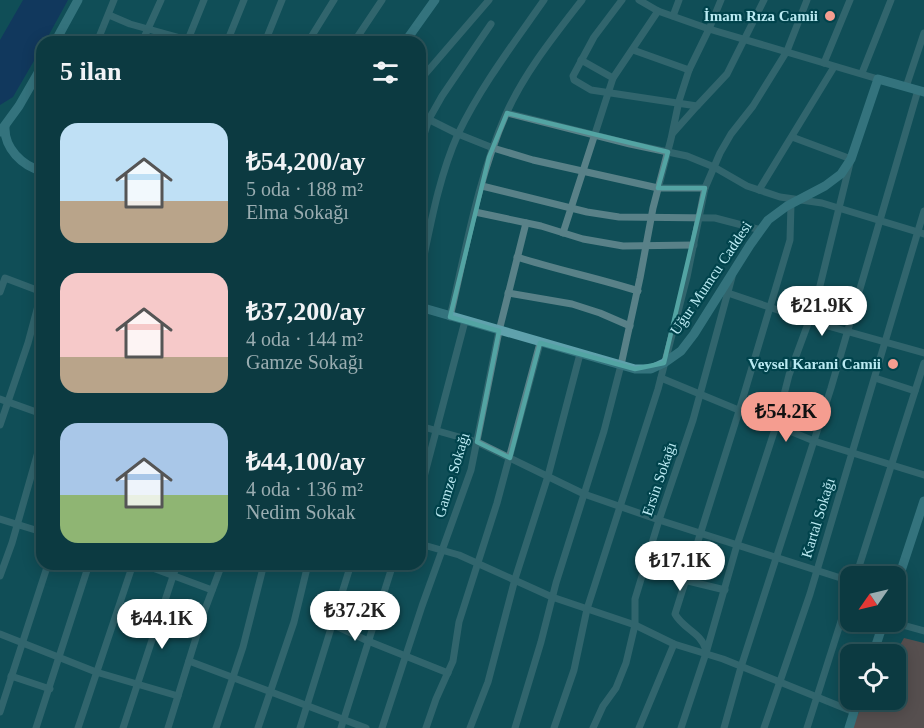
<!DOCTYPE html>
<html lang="tr">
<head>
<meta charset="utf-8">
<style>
  body { margin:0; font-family:"Times New Roman",serif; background:#1a454c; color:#f1f3f6; height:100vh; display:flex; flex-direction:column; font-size:22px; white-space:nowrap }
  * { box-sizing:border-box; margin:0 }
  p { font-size:20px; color:#9aadb1 }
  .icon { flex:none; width:33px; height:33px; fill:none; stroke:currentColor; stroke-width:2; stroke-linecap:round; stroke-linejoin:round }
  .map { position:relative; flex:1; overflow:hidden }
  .sheet { position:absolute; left:36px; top:36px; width:390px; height:534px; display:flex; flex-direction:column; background:#0c3a41; border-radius:18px; box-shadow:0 3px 15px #0003,0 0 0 2px #2c545a }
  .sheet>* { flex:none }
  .needle { width:39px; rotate:236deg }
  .buttons { position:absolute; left:840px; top:566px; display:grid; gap:12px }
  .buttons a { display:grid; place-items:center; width:66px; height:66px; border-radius:12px; background:#0c3a41; box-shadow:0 3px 15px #0003,0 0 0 2px #2c545a; font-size:30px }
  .price { position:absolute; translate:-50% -51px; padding:0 14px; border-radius:21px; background:#fff; color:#222; font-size:20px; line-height:39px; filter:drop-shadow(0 2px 3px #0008) }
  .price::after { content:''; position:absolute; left:50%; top:36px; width:18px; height:14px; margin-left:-9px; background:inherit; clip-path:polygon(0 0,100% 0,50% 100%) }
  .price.active { background:#f59d90; color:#111 }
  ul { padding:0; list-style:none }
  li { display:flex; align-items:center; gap:18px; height:150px; padding:0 24px }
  li span { display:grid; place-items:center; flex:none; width:168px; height:120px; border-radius:18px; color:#555 }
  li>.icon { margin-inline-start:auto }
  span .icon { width:72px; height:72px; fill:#fffc; stroke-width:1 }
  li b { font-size:26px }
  h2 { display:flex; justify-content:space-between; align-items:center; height:72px; padding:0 24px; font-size:26px }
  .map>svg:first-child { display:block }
  .green { fill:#ac5146 }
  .water { fill:#121e64 }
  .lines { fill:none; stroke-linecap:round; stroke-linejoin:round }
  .street { stroke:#598188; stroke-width:7 }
  .secondary { stroke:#5fa1ac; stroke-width:9 }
  .marked { fill:none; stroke:#53a4a3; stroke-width:4.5; stroke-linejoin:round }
  .poi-dot { fill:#f59d90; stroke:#00434c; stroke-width:2 }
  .labels { text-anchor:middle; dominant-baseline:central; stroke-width:4.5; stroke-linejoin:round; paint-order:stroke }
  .poi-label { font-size:15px; font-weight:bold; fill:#baeaf2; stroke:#00434c; text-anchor:end }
  .street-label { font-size:15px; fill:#baeaf2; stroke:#00434c }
</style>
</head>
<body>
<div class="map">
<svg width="924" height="728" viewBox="0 0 924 728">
  <rect width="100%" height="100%" fill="#104e57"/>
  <!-- green -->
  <path class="green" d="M904,638L924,643V728H853L855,719L867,699H896L895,654Z"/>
  <!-- water -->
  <path class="water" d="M23,0H68L45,42H42V47L13,97L0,105V40Z"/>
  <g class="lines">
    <!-- street -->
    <g class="street">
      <path d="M622,0L594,37L573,76L574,80L591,90L697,106L727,74L764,0"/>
      <path d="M639,0L658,11L709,29L878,79"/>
      <path d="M109,15L130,24L195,42"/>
      <path d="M673,16L679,0"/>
      <path d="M97,42L114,0"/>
      <path d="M142,42L161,0"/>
      <path d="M187,42L204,0"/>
      <path d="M227,42L244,0"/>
      <path d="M265,42L282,0"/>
      <path d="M308,42L334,0"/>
      <path d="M354,42L382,0"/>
      <path d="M633,50L689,70"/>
      <path d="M581,60L613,78"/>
      <path d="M824,63L850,0"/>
      <path d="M862,73L891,0"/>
      <path d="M420,80L489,0"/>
      <path d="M906,87L924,33"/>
      <path d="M507,113L630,144L687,156L714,167L747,186L780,197L822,203L924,234"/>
      <path d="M420,115L458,134L493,148L533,160L658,188H705"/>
      <path d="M673,133L697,106"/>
      <path d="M420,147L429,119L442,96L491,24"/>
      <path d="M482,186L587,212L619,217L715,218L761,230"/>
      <path d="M759,190L834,67"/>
      <path d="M475,212L541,226L583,239L623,246L694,245"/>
      <path d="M563,233L613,78L658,11"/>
      <path d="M517,257C557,270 598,278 638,291"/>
      <path d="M420,275C430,228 438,179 458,134C481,86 514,43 544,0"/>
      <path d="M0,292L5,278L42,292"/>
      <path d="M508,293L572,304L600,313L630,326"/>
      <path d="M728,293L810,321L924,353"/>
      <path d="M450,317C466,249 478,178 506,114C525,72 554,36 582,0"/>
      <path d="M420,324L425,309"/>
      <path d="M661,378L814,441L924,475"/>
      <path d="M875,378L915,391"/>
      <path d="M0,399L42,414"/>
      <path d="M0,425L28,343L42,291"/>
      <path d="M420,426L477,442L584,494L659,520L850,581"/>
      <path d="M420,492L465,321"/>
      <path d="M0,519L42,532"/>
      <path d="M420,544L459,555L552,597L635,625L674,644L723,659L854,712"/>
      <path d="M142,564L212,590"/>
      <path d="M646,565L684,580L725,590"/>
      <path d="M0,576L12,543L42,438"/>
      <path d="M856,576L924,363"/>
      <path d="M888,621L924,631"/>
      <path d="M332,624L368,641L448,673"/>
      <path d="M0,634L96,672L178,696"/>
      <path d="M706,650C701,632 683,629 675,614L739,411L790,240L791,204"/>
      <path d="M189,661L366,728"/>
      <path d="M11,676L50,689"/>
      <path d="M0,712L48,564"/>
      <path d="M36,728L89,564"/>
      <path d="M78,728L133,564"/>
      <path d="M123,728L177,564"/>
      <path d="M168,728L204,612L222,564"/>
      <path d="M216,728L243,647L264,564"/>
      <path d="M258,728L294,622L308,564"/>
      <path d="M300,728L351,564"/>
      <path d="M341,728L393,564"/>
      <path d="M382,728L422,606L471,470L499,331L526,223"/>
      <path d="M426,728L436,699L453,661L459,622L497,503L540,343"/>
      <path d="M470,728L488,682L515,579L548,476L580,354"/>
      <path d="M515,728L541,642L556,583L604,431L621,365L640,278L653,208L671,139L679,101L689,70L709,29L721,0"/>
      <path d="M554,728L574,670L587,609L658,389L687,277L705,188L720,153L731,134L753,106L787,51L807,0"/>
      <path d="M593,728L603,706L616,688L626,663L635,625V599L659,520L693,420L732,277"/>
      <path d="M639,728L674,644"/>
      <path d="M681,728L706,653L737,545L776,426L789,375L816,302L851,159L792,137"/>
      <path d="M724,728L741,667L831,388L918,90"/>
      <path d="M764,728L810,594L924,211"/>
      <path d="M807,728L850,593"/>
    </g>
    <!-- secondary -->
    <g class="secondary">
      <path d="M55,42L78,0"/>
      <path d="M405,42L435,0"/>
      <path d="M5,127C4,148 22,166 42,171"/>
      <path d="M0,132L19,106L42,66"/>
      <path d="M420,307L635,369H651L664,363L681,351L694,334L750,245L768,220L787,206L825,186L841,174L851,159L878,79L924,92"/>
      <path d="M896,586L924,501"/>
      <path d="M873,654L884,621"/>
      <path d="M849,728L858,699"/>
    </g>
  </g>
  <!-- marked area -->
  <path d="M0 0H924V728H0ZM507,113L668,152L658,188H705L664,363L635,369L540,343L510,458L477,442L499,331L450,317L489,157Z" fill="#104e57" fill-opacity=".55" fill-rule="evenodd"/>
  <path class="marked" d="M507,113L668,152L658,188H705L664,363L635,369L540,343L510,458L477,442L499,331L450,317L489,157Z"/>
  <!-- markers -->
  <g class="poi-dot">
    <circle cx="830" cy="16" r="6"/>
    <circle cx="893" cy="364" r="6"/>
  </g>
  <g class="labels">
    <!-- poi labels -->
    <g class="poi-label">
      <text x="818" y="16">İmam Rıza Camii</text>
      <text x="881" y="364">Veysel Karani Camii</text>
    </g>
    <!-- street labels -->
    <g class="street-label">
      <text transform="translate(711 278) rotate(-56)">Uğur Mumcu Caddesi</text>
      <text transform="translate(452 475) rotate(-73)">Gamze Sokağı</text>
      <text transform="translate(659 479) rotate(-71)">Ersin Sokağı</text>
      <text transform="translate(818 518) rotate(-73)">Kartal Sokağı</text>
    </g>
  </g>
</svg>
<div class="buttons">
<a><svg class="needle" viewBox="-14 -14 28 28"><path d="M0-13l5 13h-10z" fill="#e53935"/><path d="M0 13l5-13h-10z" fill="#9aadb1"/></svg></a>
<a><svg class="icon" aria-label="locate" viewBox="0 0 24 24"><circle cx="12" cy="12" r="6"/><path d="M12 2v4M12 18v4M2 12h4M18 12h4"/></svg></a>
</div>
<b class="price" style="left:822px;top:337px">₺21.9K</b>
<b class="price active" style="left:786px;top:443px">₺54.2K</b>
<b class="price" style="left:680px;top:592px">₺17.1K</b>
<b class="price" style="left:355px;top:642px">₺37.2K</b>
<b class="price" style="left:162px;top:650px">₺44.1K</b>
<section class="sheet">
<h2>5 ilan<svg class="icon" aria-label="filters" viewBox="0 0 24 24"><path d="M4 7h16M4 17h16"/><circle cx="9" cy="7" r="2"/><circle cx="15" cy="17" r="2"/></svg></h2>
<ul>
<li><span style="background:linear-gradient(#bfe0f5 65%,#b9a48a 0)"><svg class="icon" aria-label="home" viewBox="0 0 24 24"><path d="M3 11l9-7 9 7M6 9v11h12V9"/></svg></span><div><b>₺54,200/ay</b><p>5 oda · 188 m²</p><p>Elma Sokağı</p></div></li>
<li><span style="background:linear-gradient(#f6c9c9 70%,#b9a48a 0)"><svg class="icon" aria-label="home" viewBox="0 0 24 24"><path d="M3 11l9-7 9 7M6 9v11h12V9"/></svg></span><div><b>₺37,200/ay</b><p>4 oda · 144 m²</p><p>Gamze Sokağı</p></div></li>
<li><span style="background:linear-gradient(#a9c7e8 60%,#8fb573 0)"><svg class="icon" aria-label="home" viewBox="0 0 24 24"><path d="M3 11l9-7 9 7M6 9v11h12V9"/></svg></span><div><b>₺44,100/ay</b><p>4 oda · 136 m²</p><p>Nedim Sokak</p></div></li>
</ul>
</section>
</div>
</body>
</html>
